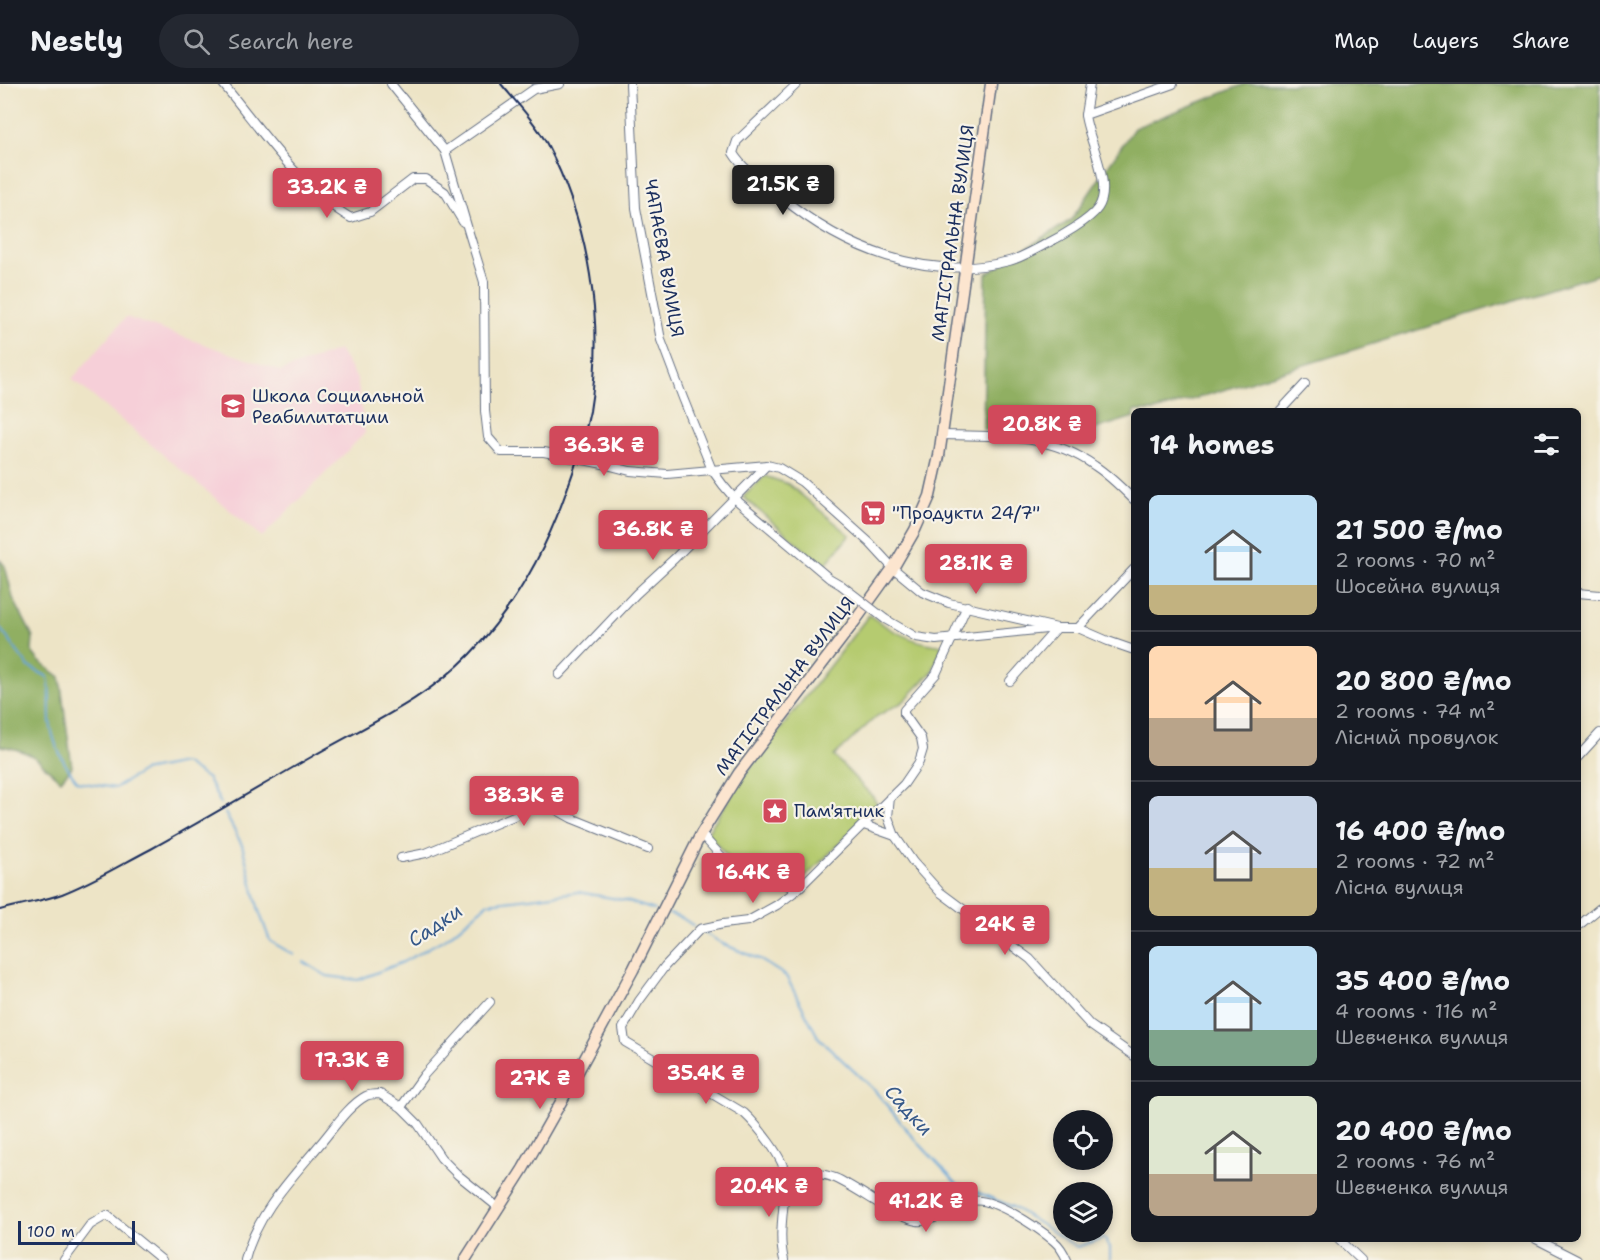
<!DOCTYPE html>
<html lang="en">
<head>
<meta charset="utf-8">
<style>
  body { margin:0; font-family:"Shantell Sans",sans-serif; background:#242831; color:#f1f3f6; height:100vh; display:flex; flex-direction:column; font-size:22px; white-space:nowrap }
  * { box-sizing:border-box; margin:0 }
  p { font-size:20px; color:#9ea1a6 }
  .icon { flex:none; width:33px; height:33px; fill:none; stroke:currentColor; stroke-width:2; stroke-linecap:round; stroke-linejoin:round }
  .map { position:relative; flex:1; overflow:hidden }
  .sheet { position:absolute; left:1131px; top:324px; width:450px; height:834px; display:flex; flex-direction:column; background:#171b24; border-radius:9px; box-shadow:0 3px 9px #0003 }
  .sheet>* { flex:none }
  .controls { position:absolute; left:1053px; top:1026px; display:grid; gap:12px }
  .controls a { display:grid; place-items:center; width:60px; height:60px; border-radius:50%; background:#171b24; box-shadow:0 3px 9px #0003; font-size:30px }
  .scale { position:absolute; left:18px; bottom:15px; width:117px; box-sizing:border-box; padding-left:6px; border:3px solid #1b2f5e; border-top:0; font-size:16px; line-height:21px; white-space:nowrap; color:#1b2f5e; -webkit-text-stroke:4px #f7f3e8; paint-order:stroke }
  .price { position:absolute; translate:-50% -51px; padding:0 14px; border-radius:6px; background:#d1495b; color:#fff; font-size:20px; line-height:39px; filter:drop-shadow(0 2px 3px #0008) }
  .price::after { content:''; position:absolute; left:50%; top:36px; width:18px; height:14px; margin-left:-9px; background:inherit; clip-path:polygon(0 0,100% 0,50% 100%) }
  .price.on { background:#222; color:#fff }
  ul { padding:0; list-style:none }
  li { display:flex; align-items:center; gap:18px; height:150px; padding:0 18px }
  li+li { border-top:2px solid #363941 }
  li span { display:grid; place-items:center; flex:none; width:168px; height:120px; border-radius:9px; color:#555 }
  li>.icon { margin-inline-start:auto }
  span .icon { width:72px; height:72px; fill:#fffc; stroke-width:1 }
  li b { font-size:26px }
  h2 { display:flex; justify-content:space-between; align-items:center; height:72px; padding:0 18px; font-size:26px }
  header { display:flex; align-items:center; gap:36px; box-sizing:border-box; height:84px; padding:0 30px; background:#171b24; border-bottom:2px solid #363941 }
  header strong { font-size:28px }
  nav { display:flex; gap:33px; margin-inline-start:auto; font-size:21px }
  .search { width:420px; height:54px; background:#242831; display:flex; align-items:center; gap:15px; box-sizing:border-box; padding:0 21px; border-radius:33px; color:#9ea1a6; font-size:22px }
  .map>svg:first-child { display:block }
  .built { fill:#f6cfd8 }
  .green { fill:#b5cb6f; stroke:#687d66; stroke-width:1.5 }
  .forest { fill:#90af62; stroke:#566f60; stroke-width:1.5 }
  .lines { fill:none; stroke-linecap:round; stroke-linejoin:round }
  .stream { stroke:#65a5d8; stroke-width:2 }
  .minor-casing { stroke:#646e82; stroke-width:10 }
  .secondary-casing { stroke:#646e82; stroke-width:13 }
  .minor { stroke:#fff; stroke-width:8 }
  .secondary { stroke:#fce5cf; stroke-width:10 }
  .rail { stroke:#1b2f5e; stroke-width:2 }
  .minor-bridge-casing { stroke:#646e82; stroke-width:10; stroke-linecap:butt }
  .minor-bridge { stroke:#fff; stroke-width:8 }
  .labels { text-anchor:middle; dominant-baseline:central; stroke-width:4.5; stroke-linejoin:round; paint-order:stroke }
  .street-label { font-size:18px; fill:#1b2f5e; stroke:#f7f3e8 }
  .poi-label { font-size:18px; fill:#1b2f5e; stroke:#f7f3e8; text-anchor:start }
  .water-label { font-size:20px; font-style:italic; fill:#355889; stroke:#f7f3e8 }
</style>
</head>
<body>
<header>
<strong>Nestly</strong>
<div class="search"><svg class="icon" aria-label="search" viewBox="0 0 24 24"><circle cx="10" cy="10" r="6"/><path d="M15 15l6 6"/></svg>Search here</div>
<nav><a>Map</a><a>Layers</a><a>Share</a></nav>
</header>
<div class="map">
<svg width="1600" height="1176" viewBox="0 0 1600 1176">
  <rect width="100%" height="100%" fill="#f7f3e8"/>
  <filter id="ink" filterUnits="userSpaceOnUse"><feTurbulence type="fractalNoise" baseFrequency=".0167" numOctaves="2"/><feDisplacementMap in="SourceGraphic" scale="12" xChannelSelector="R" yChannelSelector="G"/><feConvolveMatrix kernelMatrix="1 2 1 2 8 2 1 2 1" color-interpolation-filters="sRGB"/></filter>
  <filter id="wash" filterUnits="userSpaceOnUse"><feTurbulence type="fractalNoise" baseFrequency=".008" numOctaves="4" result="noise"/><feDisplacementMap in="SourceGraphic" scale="24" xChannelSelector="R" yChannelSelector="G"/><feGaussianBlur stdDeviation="1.35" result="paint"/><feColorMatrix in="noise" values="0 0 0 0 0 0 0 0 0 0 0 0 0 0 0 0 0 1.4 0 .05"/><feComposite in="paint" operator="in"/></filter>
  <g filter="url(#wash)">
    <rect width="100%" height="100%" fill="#ede4c6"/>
    <!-- built -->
    <path class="built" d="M126,233L281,287L339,266L357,295L365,349L262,453L72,295Z"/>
    <!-- green -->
    <g class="green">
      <path d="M765,392L788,400L850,451L824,482L743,413Z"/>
      <path d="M869,531C891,547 916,561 943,561L932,588L903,618L877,632L834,672L873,713L878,722L799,799L794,801L777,791L753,788L736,782L707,749L744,692Z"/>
    </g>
    <!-- forest -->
    <g class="forest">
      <path d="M1245,0H1600V190L1155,327H1134V333L1086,348L983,345L986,190L1071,136L1134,44Z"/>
      <path d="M0,476L5,482L13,514L33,553L32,568L39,577L60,593L72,683L61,696C52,690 46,683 38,676C28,668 13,664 0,662Z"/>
    </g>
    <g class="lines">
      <!-- stream -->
      <g class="stream">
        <path d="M0,544L28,582L48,593C51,608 49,622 50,637C53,660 64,681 78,698L115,704L143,687L184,679L208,695L221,720"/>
        <path d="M225,729L242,761L259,827L270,857L294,871"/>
        <path d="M669,830L682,834L694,842"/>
        <path d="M705,849L723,860L759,875L786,892L818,953L876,1008L912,1052L957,1100L1013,1123L1077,1163L1104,1154L1110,1163V1176"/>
        <path d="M304,878L327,892L358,896L403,878L448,853L488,819L578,808L623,816L655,826"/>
      </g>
    </g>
  </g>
  <g filter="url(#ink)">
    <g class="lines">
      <!-- minor casing -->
      <g class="minor-casing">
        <g id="minor">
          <path d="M223,0C259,43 302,107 351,134L370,128L413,95H426L445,108L463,138"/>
          <path d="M391,0L445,67L469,149L484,198L485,327L488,353L501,368H544L603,380L630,387L667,390L767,381L779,384L802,398L870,459L893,484L922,508L949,519L1057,544"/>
          <path d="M630,0L636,124L661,256L683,314L712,386L723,401L734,414L829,494L841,501"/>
          <path d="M797,0L737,57L733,69C744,87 764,99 780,112C843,165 926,198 1009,177C1021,174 1034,166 1046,160C1060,153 1090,136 1098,124C1114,101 1088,56 1085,31L1173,0"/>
          <path d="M1085,31L1090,0"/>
          <path d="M445,67L534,5L560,0"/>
          <path d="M1280,327L1305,300"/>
          <path d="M942,351C996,352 1049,349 1095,382C1109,391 1122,404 1134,416"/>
          <path d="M1578,509L1600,511"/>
          <path d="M885,535L916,553L936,556L1057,544H1078L1134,485"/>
          <path d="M1078,544L1108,557L1134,566"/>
          <path d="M559,591L636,510L675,474L767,381"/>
          <path d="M1010,597L1057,544"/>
          <path d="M1578,673L1600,649"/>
          <path d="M864,741L895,752L888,733L890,713"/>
          <path d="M701,750L732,784L752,792L776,795L797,806"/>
          <path d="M895,752L913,778L940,808L1030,875L1090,941L1134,972"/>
          <path d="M401,774L426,769L540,721L555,725L571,734L648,765"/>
          <path d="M1578,842L1600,824"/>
          <path d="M401,1023L424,991L490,918"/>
          <path d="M785,1088C802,1089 820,1088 835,1094C857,1103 897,1135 917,1137C937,1139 953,1120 973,1117C994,1113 1038,1144 1054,1157C1060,1162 1064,1169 1067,1176"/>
          <path d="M1339,1155L1361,1176"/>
          <path d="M1536,1155L1577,1176"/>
          <path d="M64,1176L90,1141L107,1131L162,1176"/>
          <path d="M245,1176C257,1129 291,1095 321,1059C333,1045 349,1021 366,1012C370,1010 376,1010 380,1010L401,1023L418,1040L441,1074L458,1091L499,1124"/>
          <path d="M784,1176C777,1148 786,1120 785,1091C785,1075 756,1040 744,1029L625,958L623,944L639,917L665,882L700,845L723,840L748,837L777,821L797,806L904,700L919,678L923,665L921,654L904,630V626L936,590L967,522"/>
        </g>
      </g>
      <!-- secondary casing -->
      <g class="secondary-casing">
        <path id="secondary" d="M465,1176L523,1085L570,1002L633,886L701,750L739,689L855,537L893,484L915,446L930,412L939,372L991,0"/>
      </g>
      <!-- minor -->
      <use href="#minor" class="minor"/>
      <!-- secondary -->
      <use href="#secondary" class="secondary"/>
      <!-- rail -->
      <path class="rail" d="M0,826C20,820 43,817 62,810C93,798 122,780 151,765C206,735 259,703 313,672C367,641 427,615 470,570C513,525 544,470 565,411C575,384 584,356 590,327C605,238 589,140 547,60C535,38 517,19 501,0"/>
      <!-- minor-bridge casing -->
      <g class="minor-bridge-casing">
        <path id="minor-bridge" d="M841,501L885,535"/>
      </g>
      <!-- minor-bridge -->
      <use href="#minor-bridge" class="minor-bridge"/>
    </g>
  </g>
  <!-- icons -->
  <defs>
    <g id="university-square" transform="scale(1.35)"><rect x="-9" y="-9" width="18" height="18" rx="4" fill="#d1495b" stroke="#f7f3e8"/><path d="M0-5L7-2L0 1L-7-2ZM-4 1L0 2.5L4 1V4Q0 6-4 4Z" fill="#fff"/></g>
    <g id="supermarket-square" transform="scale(1.35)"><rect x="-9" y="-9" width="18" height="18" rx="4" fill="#d1495b" stroke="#f7f3e8"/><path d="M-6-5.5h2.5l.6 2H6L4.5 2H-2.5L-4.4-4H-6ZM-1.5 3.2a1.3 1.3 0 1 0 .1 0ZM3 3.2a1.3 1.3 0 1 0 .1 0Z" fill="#fff"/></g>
    <g id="sight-square" transform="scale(1.35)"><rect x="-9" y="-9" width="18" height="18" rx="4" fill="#d1495b" stroke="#f7f3e8"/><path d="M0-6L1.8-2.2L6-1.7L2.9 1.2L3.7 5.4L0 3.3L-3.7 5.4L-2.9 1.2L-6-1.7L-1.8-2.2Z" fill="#fff"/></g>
  </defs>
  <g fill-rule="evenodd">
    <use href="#university-square" x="233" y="322"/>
    <use href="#supermarket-square" x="873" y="429"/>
    <use href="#sight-square" x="775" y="727"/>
  </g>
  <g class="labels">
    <!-- street labels -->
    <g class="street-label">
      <text transform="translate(953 149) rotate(-82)">МАГІСТРАЛЬНА ВУЛИЦЯ</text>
      <text transform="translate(664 174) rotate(80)">ЧАПАЄВА ВУЛИЦЯ</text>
      <text transform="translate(785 602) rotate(-53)">МАГІСТРАЛЬНА ВУЛИЦЯ</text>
    </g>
    <!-- poi labels -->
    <g class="poi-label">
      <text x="252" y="312">Школа Социальной<tspan x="252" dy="21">Реабилитатции</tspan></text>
      <text x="892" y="429">"Продукти 24/7"</text>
      <text x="794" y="727">Пам'ятник</text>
    </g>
    <!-- water labels -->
    <g class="water-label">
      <text transform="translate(435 841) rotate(-34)">Садки</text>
      <text transform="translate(909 1026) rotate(48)">Садки</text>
    </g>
  </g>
</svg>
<div class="controls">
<a><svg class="icon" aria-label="locate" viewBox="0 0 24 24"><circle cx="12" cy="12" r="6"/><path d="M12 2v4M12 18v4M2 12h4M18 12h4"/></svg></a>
<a><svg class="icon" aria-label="layers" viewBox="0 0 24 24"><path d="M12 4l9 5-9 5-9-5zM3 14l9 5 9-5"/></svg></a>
</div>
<div class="scale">100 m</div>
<b class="price on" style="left:783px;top:132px">21.5K ₴</b>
<b class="price" style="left:327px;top:135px">33.2K ₴</b>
<b class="price" style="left:1042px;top:372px">20.8K ₴</b>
<b class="price" style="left:604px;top:393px">36.3K ₴</b>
<b class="price" style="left:653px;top:477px">36.8K ₴</b>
<b class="price" style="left:976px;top:511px">28.1K ₴</b>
<b class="price" style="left:524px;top:743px">38.3K ₴</b>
<b class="price" style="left:753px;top:820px">16.4K ₴</b>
<b class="price" style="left:1005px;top:872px">24K ₴</b>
<b class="price" style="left:352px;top:1008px">17.3K ₴</b>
<b class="price" style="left:706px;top:1021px">35.4K ₴</b>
<b class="price" style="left:540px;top:1026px">27K ₴</b>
<b class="price" style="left:769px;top:1134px">20.4K ₴</b>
<b class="price" style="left:926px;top:1149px">41.2K ₴</b>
<section class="sheet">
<h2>14 homes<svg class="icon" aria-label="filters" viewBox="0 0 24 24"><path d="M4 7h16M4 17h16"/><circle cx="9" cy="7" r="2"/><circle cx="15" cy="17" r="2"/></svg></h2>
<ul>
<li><span style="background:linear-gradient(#bfe0f5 75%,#c2b280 0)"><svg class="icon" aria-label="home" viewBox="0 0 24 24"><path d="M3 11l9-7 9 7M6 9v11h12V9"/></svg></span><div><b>21 500 ₴/mo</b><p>2 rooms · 70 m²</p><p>Шосейна вулиця</p></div></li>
<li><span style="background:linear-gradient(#ffd9b3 60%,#b9a48a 0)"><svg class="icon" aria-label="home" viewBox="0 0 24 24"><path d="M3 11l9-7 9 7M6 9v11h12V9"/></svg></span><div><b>20 800 ₴/mo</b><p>2 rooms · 74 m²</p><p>Лісний провулок</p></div></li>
<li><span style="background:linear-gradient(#c9d6e8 60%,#c2b280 0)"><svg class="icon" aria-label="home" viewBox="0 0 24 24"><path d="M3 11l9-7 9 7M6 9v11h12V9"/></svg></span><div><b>16 400 ₴/mo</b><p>2 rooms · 72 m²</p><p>Лісна вулиця</p></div></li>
<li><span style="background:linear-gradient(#bfe0f5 70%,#7fa58c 0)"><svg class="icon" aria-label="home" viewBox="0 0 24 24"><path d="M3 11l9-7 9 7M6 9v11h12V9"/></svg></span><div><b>35 400 ₴/mo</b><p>4 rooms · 116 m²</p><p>Шевченка вулиця</p></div></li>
<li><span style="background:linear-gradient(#dfe7d0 65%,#b9a48a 0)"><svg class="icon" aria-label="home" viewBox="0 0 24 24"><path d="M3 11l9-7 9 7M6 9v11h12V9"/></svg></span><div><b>20 400 ₴/mo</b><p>2 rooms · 76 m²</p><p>Шевченка вулиця</p></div></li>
</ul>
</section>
</div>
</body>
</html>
